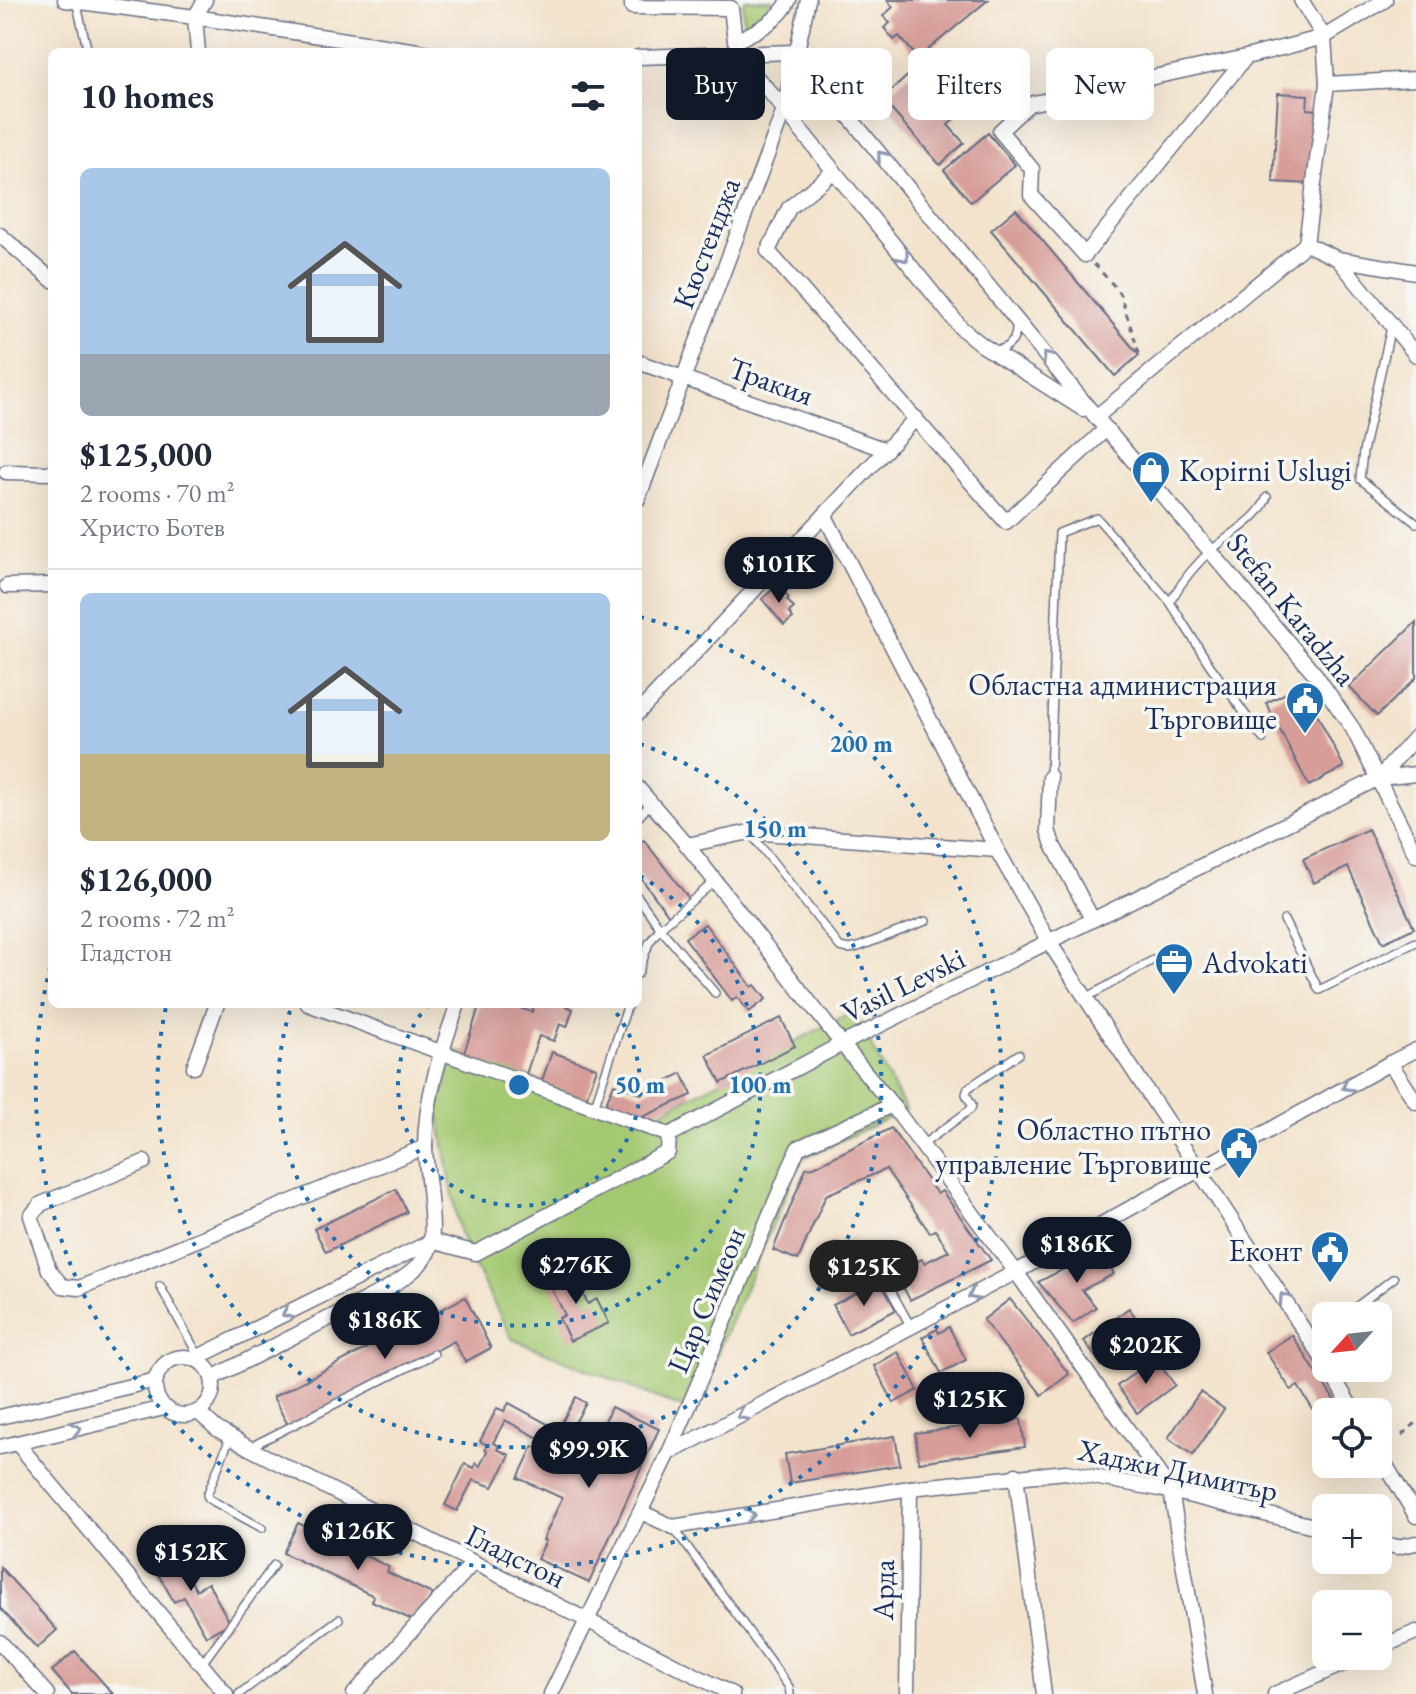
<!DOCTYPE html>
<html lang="en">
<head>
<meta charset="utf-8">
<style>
  body { margin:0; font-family:"EB Garamond",serif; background:#f6f6f7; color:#1f2937; height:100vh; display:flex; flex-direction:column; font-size:30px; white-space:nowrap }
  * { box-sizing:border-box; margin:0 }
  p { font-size:26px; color:#747a83 }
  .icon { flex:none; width:44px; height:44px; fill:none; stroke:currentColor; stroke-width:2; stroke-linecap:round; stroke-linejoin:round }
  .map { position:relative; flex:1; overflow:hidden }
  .details { position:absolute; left:48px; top:48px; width:594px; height:960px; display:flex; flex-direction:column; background:#fff; border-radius:12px; box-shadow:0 8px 32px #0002 }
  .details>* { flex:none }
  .guide { position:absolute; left:666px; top:48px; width:630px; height:72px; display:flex; gap:16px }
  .needle { width:52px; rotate:243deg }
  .fabs { position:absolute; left:1312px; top:1302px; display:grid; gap:16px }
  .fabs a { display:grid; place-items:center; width:80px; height:80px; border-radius:12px; background:#fff; box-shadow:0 8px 32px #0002; font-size:40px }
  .price { position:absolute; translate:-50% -68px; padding:0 18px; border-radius:28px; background:#111827; color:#fff; font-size:26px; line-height:52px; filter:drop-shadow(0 2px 4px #0008) }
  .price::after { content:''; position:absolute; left:50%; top:48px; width:24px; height:18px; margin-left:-12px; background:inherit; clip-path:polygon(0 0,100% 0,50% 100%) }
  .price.on { background:#222; color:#fff }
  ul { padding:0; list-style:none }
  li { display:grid; align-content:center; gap:16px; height:424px; padding:0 32px }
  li+li { border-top:2px solid #e0e1e3 }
  li span { display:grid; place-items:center; height:248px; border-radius:12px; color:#555 }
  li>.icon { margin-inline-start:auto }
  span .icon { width:144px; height:144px; fill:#fffc; stroke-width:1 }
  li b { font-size:34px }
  h2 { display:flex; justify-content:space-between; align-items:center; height:96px; padding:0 32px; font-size:34px }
  .tag { padding:0 28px; border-radius:12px; background:#fff; box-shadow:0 8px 32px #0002; font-size:28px; line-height:72px }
  .tag.on { background:#111827; color:#fff }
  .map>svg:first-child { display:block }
  .green { fill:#a5c972; stroke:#607c68; stroke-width:2 }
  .building { fill:#d79d99 }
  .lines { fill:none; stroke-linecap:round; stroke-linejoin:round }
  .lane-casing { stroke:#676e84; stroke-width:10 }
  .street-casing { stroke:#676e84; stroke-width:17 }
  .path { stroke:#676e84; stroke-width:3; stroke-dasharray:6 6; stroke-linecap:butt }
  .lane { stroke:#fff; stroke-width:7 }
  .street { stroke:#fff; stroke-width:14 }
  .oneway { stroke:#8d97ae }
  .ring { fill:none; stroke:#1f6fb2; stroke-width:4; stroke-dasharray:4 8 }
  .labels { text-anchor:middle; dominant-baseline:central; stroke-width:7; stroke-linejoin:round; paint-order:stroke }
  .street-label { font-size:30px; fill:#1b2f5e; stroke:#f6f6f2 }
  .poi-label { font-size:30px; fill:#1b2f5e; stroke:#f6f6f2; text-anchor:end }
  .centre { fill:#1f6fb2; stroke:#f6f6f2; stroke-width:4 }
  .ring-label { font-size:24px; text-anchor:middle; font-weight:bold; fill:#1f6fb2; stroke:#f6f6f2; stroke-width:7; stroke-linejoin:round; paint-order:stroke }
</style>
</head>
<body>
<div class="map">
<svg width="1416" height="1694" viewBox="0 0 1416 1694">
  <rect width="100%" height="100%" fill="#f6f6f2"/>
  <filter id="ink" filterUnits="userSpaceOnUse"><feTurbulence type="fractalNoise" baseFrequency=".0125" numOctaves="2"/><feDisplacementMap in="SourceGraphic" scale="16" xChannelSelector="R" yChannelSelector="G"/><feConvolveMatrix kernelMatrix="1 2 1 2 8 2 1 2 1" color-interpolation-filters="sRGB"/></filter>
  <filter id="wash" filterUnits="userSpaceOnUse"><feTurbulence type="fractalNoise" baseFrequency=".006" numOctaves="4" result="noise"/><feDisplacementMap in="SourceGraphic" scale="32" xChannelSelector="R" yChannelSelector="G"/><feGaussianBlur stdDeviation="1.8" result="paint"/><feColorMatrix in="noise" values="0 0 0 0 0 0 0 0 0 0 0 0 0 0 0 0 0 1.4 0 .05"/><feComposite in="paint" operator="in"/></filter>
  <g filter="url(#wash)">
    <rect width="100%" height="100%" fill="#f3e3cc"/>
    <!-- green -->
    <g class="green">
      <path d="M746,0H772L764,11L743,24V3Z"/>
      <path d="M853,1011L906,1110L801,1159L692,1412L512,1339L473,1263L459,1230L438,1110L455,1050L646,1120Z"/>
    </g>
    <g id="blocks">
      <!-- building -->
      <g class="building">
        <path d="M887,0H988L918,58L899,36L894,40L884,28L890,23L883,16L893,7Z"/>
        <path d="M935,51L972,92L950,112L955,118L948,125L964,143L940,165L882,99Z"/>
        <path d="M1278,93L1308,95L1307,109L1316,110L1312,184L1273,182Z"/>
        <path d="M988,133L1015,165L971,202L944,170Z"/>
        <path d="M1016,209L1139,355L1115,376L991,230Z"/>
        <path d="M776,586L789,598L787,600L794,608L789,612L793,618L784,625L762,599Z"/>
        <path d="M1416,622V678L1377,716L1349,687Z"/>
        <path d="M1302,685L1344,767L1309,786L1266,703Z"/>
        <path d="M1368,829L1414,928L1383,943L1348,867L1314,883L1303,859Z"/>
        <path d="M644,840L690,900L669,916L638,874V844Z"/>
        <path d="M705,924L752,987L755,985L766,999L749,1012L737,997L732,1001L685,938Z"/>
        <path d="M480,1004H507L532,1012L534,1004H560L573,1009L567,1027L560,1024L554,1041L539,1036L525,1077L463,1056Z"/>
        <path d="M781,1018L795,1046L721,1083L707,1055Z"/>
        <path d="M552,1052L597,1068L586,1098L541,1083Z"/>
        <path d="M682,1073L692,1095L638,1119L605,1105L614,1084L641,1094Z"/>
        <path d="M891,1128L937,1194L942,1191L991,1260L910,1300L895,1272L922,1259L924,1263L949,1251L935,1230L930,1233L886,1169L826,1195L798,1260L773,1250L806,1168L814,1167Z"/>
        <path d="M396,1189L407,1212L326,1252L314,1229Z"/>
        <path d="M1102,1250L1114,1274L1082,1290L1096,1307L1073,1323L1038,1282Z"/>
        <path d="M570,1267L588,1304L597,1299L609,1323L570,1341L559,1318L565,1315L547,1279Z"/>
        <path d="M880,1281L896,1310L848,1334L833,1305Z"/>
        <path d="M465,1297L491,1348L465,1362L454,1341L289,1427L273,1397Z"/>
        <path d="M1010,1299L1069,1374L1042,1395L983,1320Z"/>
        <path d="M1129,1308L1147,1333L1102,1366L1084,1341Z"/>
        <path d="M949,1327L966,1360L941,1373L922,1337L937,1329L939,1333Z"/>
        <path d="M1292,1335L1340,1409L1326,1412V1418L1321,1422L1298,1386L1291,1390L1266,1352Z"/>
        <path d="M898,1352L918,1390L894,1403L874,1366Z"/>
        <path d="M1155,1358L1175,1385L1137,1413L1117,1386Z"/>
        <path d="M1200,1392L1224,1409L1193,1455L1168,1438Z"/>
        <path d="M576,1397L586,1403L567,1437L559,1433L557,1437L549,1433L544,1441L505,1420L493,1443L499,1446L497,1449L510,1455L493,1487L473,1480L457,1511L445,1505L465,1464L474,1468L476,1463L480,1466L487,1451L485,1449L487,1445L480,1441L497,1408L504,1411L509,1403L551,1426L554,1422L560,1426Z"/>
        <path d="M611,1407L659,1429L589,1583L537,1559L546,1541L543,1540L562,1498L518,1478L533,1446L556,1456L560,1446L576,1453L589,1425L601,1430Z"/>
        <path d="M1021,1419L1025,1447L919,1462L915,1433Z"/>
        <path d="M895,1436L900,1465L790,1483L785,1454Z"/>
        <path d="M298,1523L389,1567L387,1572L432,1594L418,1623L372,1601L374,1596L283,1553Z"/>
        <path d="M173,1549L196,1590L208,1583L230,1623L206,1636L184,1597L174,1602L151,1561Z"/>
        <path d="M0,1567L57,1630L37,1648L0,1608Z"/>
        <path d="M75,1651L113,1694H72L52,1671Z"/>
      </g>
    </g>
  </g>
  <g filter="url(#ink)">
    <use href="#blocks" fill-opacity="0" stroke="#676e84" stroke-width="2"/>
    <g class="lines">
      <!-- lane casing -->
      <g class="lane-casing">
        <g id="lane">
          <path d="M76,1L88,52"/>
          <path d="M1391,327L1363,452L1360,479L1416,523"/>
          <path d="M994,351C1009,348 1017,341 1016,325"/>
          <path d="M1170,602C1182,581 1195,564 1213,549C1231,533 1259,519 1267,497"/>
          <path d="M1050,776L1059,533L1097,518L1170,602L1209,664L1263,739"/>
          <path d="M638,818L651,803"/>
          <path d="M751,834L840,947L849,949L858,947L926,921"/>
          <path d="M638,897L660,928L715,993"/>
          <path d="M1284,920L1319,990L1416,942"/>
          <path d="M638,974L649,943L660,928L715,881"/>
          <path d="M1086,998L1153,960"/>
          <path d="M594,1108L628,1004"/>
          <path d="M922,1145L971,1109L972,1105L966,1094L968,1088L1019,1054"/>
          <path d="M837,1247L885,1280L911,1327"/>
          <path d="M160,1286L203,1364"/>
          <path d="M1344,1316L1394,1278"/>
          <path d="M1312,1340L1326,1329"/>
          <path d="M230,1438L207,1495L209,1499L262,1528"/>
          <path d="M250,1447L434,1354"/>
          <path d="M673,1527L789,1687L790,1694"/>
          <path d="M201,1665L274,1565"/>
          <path d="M239,1694L339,1619"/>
        </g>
      </g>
      <!-- street casing -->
      <g class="street-casing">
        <g id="street">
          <path d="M65,0L195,17L424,52"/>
          <path d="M632,0V7L731,8L735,41C755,32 780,21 789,0"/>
          <path d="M1301,0L1324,37L1327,84L1306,244L1338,259L1416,355"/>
          <path d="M198,52L195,17L205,0"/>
          <path d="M796,52L1096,417L1315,674L1353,729L1416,855"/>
          <path d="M737,56L769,91L961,328L982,345L1083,409"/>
          <path d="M638,57L796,52"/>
          <path d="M1246,57L1085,255L1031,195L1032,169L1000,131L1029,104L1246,57L1324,37L1385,0"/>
          <path d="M1327,84L1416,79"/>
          <path d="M834,171L789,208L768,251L1006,522L1106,429"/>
          <path d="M0,235L52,280"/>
          <path d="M1338,259L1416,272"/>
          <path d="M638,362L886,450"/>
          <path d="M1096,417L1306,244"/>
          <path d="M6,472L52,473"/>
          <path d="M638,499L784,110L808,0"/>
          <path d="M825,516L997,850L1049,942L1326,1364"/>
          <path d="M7,586L52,585"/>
          <path d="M638,713L916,418"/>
          <path d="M1050,777L1048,830L1053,845L1092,919"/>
          <path d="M1379,778L1416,736"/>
          <path d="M638,788L687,845L842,1044L892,1105L1016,1272L1171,1491L1205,1694"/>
          <path d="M687,845L750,832L997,850"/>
          <path d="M308,1004L669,1135"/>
          <path d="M1390,1063L1416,1102"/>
          <path d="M194,1067L217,1004"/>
          <path d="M144,1162L41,1204L31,1216L49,1270L62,1286L79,1288L425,1147"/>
          <circle cx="184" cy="1386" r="29"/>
          <path d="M194,1359L432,1241L476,1253L668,1152L669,1135L842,1044L1379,778L1416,774"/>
          <path d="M1328,1368L1354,1412"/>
          <path d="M212,1378L386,1289C404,1278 423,1267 430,1247C436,1229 426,1171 425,1148C425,1098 441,1051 458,1004"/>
          <path d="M198,1412L217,1429L249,1448L732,1694"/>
          <path d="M0,1417L156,1380"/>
          <path d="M17,1443L226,1694"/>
          <path d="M0,1447L164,1408"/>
          <path d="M1378,1452L1416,1516"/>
          <path d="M669,1453L1016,1272L1390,1063L1416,1050"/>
          <path d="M1016,1475L1044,1694"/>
          <path d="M641,1512L673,1527L910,1488L1066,1472L1171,1491L1326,1529"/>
          <path d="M1378,1542L1397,1547L1416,1543"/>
          <path d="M0,1642L47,1694"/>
          <path d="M1378,1648L1416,1632"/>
          <path d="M354,1694L472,1564"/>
          <path d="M551,1694L669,1453L798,1148L892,1105"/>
          <path d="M907,1694L910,1488"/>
          <path d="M1275,1694L1361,1656"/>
        </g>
      </g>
      <!-- path -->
      <g class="path">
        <path d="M1094,264L1117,289L1121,297L1141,359"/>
        <path d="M1402,1435L1416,1423"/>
      </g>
      <!-- lane -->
      <use href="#lane" class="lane"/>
      <!-- street -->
      <use href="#street" class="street"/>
    </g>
    <!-- one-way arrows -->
    <defs><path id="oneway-chevron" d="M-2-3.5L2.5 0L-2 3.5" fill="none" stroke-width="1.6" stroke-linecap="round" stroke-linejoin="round" transform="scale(2)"/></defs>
    <g class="oneway">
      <use href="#oneway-chevron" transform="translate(882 156) rotate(-130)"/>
      <use href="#oneway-chevron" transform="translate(904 257) rotate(51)"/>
      <use href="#oneway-chevron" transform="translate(1047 357) rotate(-129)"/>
      <use href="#oneway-chevron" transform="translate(1347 1086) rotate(151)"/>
      <use href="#oneway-chevron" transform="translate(973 1295) rotate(153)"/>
      <use href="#oneway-chevron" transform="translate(1284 1298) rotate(-123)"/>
      <use href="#oneway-chevron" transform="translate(287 1313) rotate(154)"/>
      <use href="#oneway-chevron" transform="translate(742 1415) rotate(153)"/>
      <use href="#oneway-chevron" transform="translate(76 1429) rotate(-13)"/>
      <use href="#oneway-chevron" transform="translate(750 1515) rotate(-10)"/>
    </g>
  </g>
  <!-- distance rings -->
  <g class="ring">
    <path d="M609 1004A121 121 0 1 1 429 1004"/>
    <path d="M640 876A241 241 0 1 1 292 1005"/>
    <path d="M640 744A362 362 0 1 1 166 1007"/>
    <path d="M640 617A483 483 0 1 1 51 964"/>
  </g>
  <!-- icons -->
  <defs>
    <g id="shop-pin" transform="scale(2)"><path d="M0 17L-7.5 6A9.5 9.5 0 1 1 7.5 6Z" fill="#1f6fb2" stroke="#f6f6f2"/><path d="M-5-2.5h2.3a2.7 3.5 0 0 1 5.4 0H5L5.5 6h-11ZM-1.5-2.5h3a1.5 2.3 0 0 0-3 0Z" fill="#fff"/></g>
    <g id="civic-pin" transform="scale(2)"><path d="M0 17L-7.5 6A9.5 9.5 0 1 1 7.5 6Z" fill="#1f6fb2" stroke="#f6f6f2"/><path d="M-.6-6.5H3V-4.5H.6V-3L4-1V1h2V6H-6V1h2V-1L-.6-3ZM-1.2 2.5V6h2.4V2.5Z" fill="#fff"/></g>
    <g id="office-pin" transform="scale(2)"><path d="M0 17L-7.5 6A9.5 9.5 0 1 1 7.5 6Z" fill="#1f6fb2" stroke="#f6f6f2"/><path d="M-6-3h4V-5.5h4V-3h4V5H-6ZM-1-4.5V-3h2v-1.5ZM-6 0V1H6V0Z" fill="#fff"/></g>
  </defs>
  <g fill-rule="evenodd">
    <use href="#shop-pin" x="1151" y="470"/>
    <use href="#civic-pin" x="1305" y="701"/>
    <use href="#office-pin" x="1174" y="962"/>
    <use href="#civic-pin" x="1239" y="1146"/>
    <use href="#civic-pin" x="1330" y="1250"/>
  </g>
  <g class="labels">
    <!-- street labels -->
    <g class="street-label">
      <text transform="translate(706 243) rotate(-69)">Кюстенджа</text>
      <text transform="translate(771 381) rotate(20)">Тракия</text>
      <text transform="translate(1292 609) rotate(51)">Stefan Karadzha</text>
      <text transform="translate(903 985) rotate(-26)">Vasil Levski</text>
      <text transform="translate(706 1300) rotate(-67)">Цар Симеон</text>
      <text transform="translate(1178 1470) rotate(12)">Хаджи Димитър</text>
      <text transform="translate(516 1556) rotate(26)">Гладстон</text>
      <text transform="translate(883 1590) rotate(-89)">Арда</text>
    </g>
    <!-- poi labels -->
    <g class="poi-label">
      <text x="1179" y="470" text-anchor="start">Kopirni Uslugi</text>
      <text x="1277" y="684">Областна администрация<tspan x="1277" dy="34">Търговище</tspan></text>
      <text x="1202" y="962" text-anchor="start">Advokati</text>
      <text x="1211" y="1129">Областно пътно<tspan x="1211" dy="34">управление Търговище</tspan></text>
      <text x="1302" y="1250">Еконт</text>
    </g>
  </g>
  <circle cx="519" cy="1085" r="12" class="centre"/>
  <g class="ring-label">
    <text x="861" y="752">200 m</text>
    <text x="775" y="837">150 m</text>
    <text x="640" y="1093">50 m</text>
    <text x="760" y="1093">100 m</text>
  </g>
</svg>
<div class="fabs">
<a><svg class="needle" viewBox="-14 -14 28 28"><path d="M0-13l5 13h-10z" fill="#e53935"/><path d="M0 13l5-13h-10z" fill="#747a83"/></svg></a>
<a><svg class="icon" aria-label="locate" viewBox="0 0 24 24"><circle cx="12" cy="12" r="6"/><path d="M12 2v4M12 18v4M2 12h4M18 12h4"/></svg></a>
<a>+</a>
<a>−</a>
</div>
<b class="price" style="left:779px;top:605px">$101K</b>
<b class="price" style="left:1077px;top:1285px">$186K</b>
<b class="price" style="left:576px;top:1306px">$276K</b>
<b class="price on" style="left:864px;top:1308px">$125K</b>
<b class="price" style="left:385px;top:1361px">$186K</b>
<b class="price" style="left:1146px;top:1386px">$202K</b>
<b class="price" style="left:970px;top:1440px">$125K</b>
<b class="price" style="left:589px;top:1490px">$99.9K</b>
<b class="price" style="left:358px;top:1572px">$126K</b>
<b class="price" style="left:191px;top:1593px">$152K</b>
<div class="guide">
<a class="tag on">Buy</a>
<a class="tag">Rent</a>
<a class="tag">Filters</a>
<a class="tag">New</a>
</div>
<section class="details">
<h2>10 homes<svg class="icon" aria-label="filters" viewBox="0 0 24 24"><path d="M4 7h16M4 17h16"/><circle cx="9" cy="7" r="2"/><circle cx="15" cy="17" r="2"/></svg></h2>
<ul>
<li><span style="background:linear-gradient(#a9c7e8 75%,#9aa5b1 0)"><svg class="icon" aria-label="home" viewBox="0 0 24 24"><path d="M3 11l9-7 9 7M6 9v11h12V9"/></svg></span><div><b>$125,000</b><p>2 rooms · 70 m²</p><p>Христо Ботев</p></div></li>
<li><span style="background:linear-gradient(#a9c7e8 65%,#c2b280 0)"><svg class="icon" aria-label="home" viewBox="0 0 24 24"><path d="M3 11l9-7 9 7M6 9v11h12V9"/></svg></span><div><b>$126,000</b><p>2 rooms · 72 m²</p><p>Гладстон</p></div></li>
</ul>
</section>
</div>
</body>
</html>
